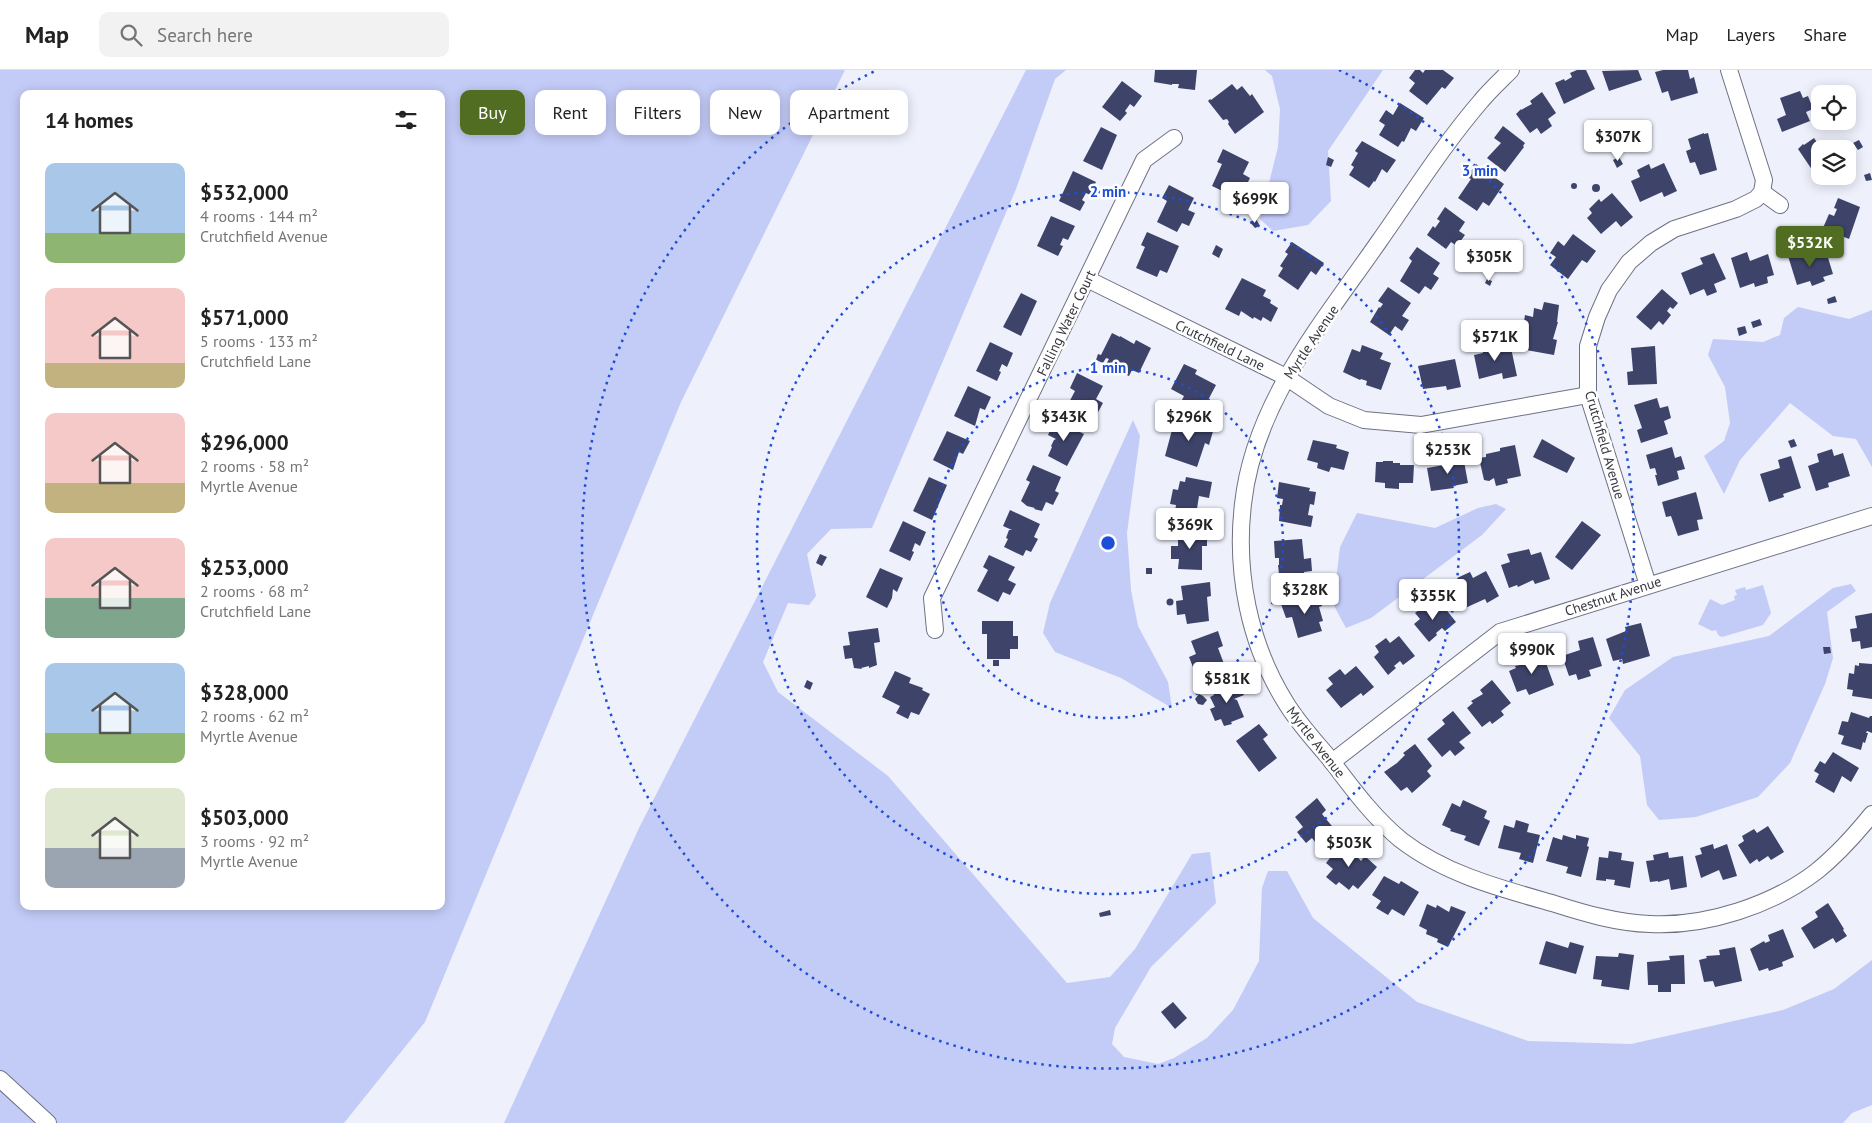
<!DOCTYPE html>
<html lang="en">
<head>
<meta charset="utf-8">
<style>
  body { margin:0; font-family:"PT Sans",sans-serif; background:#f2f2f2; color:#222; height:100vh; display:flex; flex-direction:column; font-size:19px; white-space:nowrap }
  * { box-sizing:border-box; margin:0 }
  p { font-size:16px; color:#767676 }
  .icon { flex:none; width:28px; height:28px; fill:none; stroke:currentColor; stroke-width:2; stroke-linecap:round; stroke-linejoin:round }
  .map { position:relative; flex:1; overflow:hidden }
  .details { position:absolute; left:20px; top:20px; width:425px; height:820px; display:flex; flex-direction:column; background:#fff; border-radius:10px; box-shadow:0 2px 12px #0003 }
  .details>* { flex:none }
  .guide { position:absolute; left:460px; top:20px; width:475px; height:45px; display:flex; gap:10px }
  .controls { position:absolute; left:1811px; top:15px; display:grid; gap:10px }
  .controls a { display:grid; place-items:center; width:45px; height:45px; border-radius:10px; background:#fff; box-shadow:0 2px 12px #0003; font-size:25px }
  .price { position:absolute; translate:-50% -42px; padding:0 11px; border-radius:5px; background:#fff; color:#222; font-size:16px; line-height:32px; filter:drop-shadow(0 1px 2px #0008) }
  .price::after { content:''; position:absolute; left:50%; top:30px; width:15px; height:11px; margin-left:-8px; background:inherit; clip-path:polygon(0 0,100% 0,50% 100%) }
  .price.current { background:#516d21; color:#fff }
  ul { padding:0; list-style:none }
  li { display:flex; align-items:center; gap:15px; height:125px; padding:0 25px }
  li span { display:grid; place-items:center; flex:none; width:140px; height:100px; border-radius:10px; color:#555 }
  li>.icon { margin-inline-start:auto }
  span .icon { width:60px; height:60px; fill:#fffc; stroke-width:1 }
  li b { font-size:21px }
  h2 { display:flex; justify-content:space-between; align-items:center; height:60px; padding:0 25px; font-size:21px }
  .chip { padding:0 18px; border-radius:10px; background:#fff; box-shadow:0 2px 12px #0003; font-size:18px; line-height:45px }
  .chip.current { background:#516d21; color:#fff }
  header { display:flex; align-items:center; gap:30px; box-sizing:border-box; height:70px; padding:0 25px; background:#fff; border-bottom:1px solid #e0e0e0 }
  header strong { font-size:24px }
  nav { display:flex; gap:28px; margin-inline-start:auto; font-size:18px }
  .search { width:350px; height:45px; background:#f2f2f2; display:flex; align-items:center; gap:12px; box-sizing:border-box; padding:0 18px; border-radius:10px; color:#767676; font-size:19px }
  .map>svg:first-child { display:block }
  .green { fill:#c3cbf7; fill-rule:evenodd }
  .building { fill:#3e436a }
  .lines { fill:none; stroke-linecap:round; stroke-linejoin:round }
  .street-casing { stroke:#6e7182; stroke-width:18 }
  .street { stroke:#fff; stroke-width:16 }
  .ring { fill:none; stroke:#1d4ed8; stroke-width:2.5; stroke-dasharray:2.5 5 }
  .labels { text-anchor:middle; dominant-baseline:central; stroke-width:5; stroke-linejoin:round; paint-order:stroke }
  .street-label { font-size:14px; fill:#37383f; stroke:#fefefe }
  .centre { fill:#1d4ed8; stroke:#fefefe; stroke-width:2.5 }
  .ring-label { font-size:15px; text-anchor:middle; font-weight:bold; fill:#1d4ed8; stroke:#fefefe; stroke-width:5; stroke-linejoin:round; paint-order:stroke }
</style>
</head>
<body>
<header>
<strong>Map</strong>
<div class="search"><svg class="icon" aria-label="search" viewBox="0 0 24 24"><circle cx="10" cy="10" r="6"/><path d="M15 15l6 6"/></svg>Search here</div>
<nav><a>Map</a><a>Layers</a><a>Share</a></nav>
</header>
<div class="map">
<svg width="1872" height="1053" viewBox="0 0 1872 1053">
  <rect width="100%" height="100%" fill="#eef0fc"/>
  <!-- green -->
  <g class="green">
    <path d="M0,0H845L681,332L425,952L344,1053H54L0,1003ZM24,24H441V836H24Z"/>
    <path d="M1026,0H1066L1055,9L1016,119L872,458L831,459L807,484L816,526L809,535L788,533L763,592L778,622L888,706L1067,913L1110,907L1135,879L1192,784L1210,782L1216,833L1151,897L1115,958L1112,974L1124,987L1158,994L1174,988L1207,968L1233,940L1259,891L1262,818L1268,801H1287L1313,848L1417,932L1528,971L1631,974L1783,940L1834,919L1872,890V1035L1852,1043L1843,1053H504L639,758Z"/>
    <path d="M1265,0H1383L1328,81L1331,131L1308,155L1273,161L1260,149L1278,77L1280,39L1272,6Z"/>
    <path d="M1798,237L1849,249L1872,240V397L1856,369L1833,366L1790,333L1740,390L1724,424L1704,386L1724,371L1730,353L1725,317L1708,285L1713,269L1763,272L1780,265L1784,248Z"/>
    <path d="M1133,350L1140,366L1127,463L1131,520L1138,556L1168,612L1172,638L1121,608L1055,582L1043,563L1050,533Z"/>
    <path d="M1496,434L1506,439L1482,465L1371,548L1346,558L1333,534L1340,477L1357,443L1435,458L1478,438Z"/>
    <path d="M1851,514L1856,521L1827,542L1833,588L1825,614L1790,693L1758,727L1696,747L1659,750L1647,735L1640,686L1609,648L1625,620L1673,587L1769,566L1833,518Z"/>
    <path d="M1763,515L1771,543L1763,555L1722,567L1718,565L1716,560L1712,561L1698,554L1710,529L1722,535L1735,530L1734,526L1737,525L1735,520L1745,517L1746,520Z"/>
    <path d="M0,1016L41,1053H0Z"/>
  </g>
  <!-- building -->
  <g class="building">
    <path d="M1155,0H1197L1195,20L1178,18L1179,14H1172V15L1154,12Z"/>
    <path d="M1415,0H1420L1423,3L1425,0H1443L1454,8L1445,19L1442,17L1427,35L1409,21L1415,13L1409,8Z"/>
    <path d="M1577,0H1586L1595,19L1564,34L1555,13L1564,9L1565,11L1572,7L1570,3Z"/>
    <path d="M1638,0L1642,10L1609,21L1602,1Z"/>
    <path d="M1663,0H1688L1690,9L1694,7L1698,23L1671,31L1668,21L1662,23L1655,2Z"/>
    <path d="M1122,11L1142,26L1134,37L1130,34L1125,41L1127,43L1120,51L1102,37Z"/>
    <path d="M1232,14L1237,20L1242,16L1250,26L1252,24L1264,42L1235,64L1228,54L1229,52L1227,49L1223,50L1208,31L1210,29L1211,30Z"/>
    <path d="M1800,21L1803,28L1808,26L1813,39L1806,42L1810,51L1782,62L1777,49L1786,45L1780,28Z"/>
    <path d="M1542,22L1556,43L1548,49L1552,56L1541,64L1537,58L1530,63L1516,44L1521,39V40L1532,34L1530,31Z"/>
    <path d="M1400,33L1424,48L1416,61L1411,58L1404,72L1402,71L1398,77L1379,65L1385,55L1379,51L1386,40L1393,45Z"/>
    <path d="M1503,56L1525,73L1523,76L1524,77L1505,102L1487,88L1501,73L1494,68Z"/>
    <path d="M1101,57L1117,65L1102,100L1083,91Z"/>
    <path d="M1704,63V64L1708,63L1717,100L1700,105L1695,92L1690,93L1686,81L1691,79L1688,69Z"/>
    <path d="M1814,68L1820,77L1825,73L1829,79H1820V106H1825L1819,110L1798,79L1803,74L1804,75Z"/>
    <path d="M1859,70L1863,77L1858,80L1853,73Z"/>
    <path d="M1362,71L1396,90L1387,103L1382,99L1375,112L1374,111L1369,118L1349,105L1354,97L1351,95L1358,83L1355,81Z"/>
    <path d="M1223,79L1249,92L1243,104L1250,108L1244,120L1237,117L1233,126L1212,116L1222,94L1217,92Z"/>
    <path d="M1328,87L1334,90L1331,97L1326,95Z"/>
    <path d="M1619,87L1623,94L1617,98L1613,90Z"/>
    <path d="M1664,93L1677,121L1664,127L1662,122L1640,132L1631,111L1640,107L1637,100L1649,94L1651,99Z"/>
    <path d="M1476,94L1504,114L1489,136L1483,132L1477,141L1458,128L1471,109L1467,107Z"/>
    <path d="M1073,101L1096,112L1090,125L1086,123L1082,130L1085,132L1080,141L1059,131Z"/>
    <path d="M1870,103L1872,110L1866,111L1864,105Z"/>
    <circle cx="1574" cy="116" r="3"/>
    <circle cx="1596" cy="118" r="4"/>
    <path d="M1169,115L1194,128L1188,140L1195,143L1189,156L1182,153L1177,162L1157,152L1167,131L1162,128Z"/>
    <path d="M1612,123L1633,147L1621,157L1616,151L1601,164L1587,148L1592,143L1589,139L1599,129L1601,132Z"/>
    <path d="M1838,128L1860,137L1849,169L1823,158L1829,144L1834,146L1837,139L1834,138Z"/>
    <path d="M1445,137L1465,152L1459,161L1465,165L1457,176L1451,172L1446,179L1427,165L1433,156L1435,158L1440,151L1437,149Z"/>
    <path d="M1051,146L1075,156L1068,170L1063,168L1060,175L1063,176L1058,186L1037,176Z"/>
    <path d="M1256,149L1260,156L1255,158L1250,152Z"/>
    <path d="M1147,162L1179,176L1167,203L1160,200L1157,207L1136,198L1145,177L1141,175Z"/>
    <path d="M1573,164L1596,181L1587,193L1582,190L1568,209L1550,195L1556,187L1550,183L1558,171L1564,176Z"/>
    <path d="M1292,172L1324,193L1316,205L1311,201L1298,220L1278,206L1283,198L1280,196L1288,184L1285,182Z"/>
    <path d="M1216,175L1223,179L1219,188L1212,184Z"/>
    <path d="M1417,177L1440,193L1433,204L1439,208L1431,220L1425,216L1419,224L1400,211L1412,191L1409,188Z"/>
    <path d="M1803,181L1805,188L1817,182L1818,183L1826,181L1833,204L1823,207L1825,211L1812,216L1810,211L1797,215L1788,186Z"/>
    <path d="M1747,182L1750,191L1768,184L1774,205L1767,207L1768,213L1755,217L1754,213L1740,218L1731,188Z"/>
    <path d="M1714,183L1726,209L1714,214L1717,222L1707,226L1704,219L1690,225L1681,203L1703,194L1700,188Z"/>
    <path d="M1242,208L1266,220L1263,226L1271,230L1270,233L1278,238L1271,252L1263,247L1261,251L1254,247L1253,249L1241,241L1239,246L1225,239Z"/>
    <path d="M1487,209L1492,211L1490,216L1485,213Z"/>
    <path d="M1388,217L1411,233L1402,246L1409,250L1402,261L1395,256L1389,265L1370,252L1379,237L1380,238L1383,234L1378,231Z"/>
    <path d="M1662,219L1678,233L1673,239L1670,237L1667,241L1671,245L1663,255L1659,251L1651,260L1636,247Z"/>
    <path d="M1021,223L1037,231L1021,266L1003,257Z"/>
    <path d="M1835,226L1837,232L1828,234L1827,229Z"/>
    <path d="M1544,232L1559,235L1557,252H1558L1553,269L1557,270L1554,285L1526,280L1527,273L1521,272L1525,245L1533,247L1534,238L1542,240Z"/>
    <path d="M1760,249L1762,255L1753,258L1751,252Z"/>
    <path d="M1745,256L1747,263L1739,266L1737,258Z"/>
    <path d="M1112,263L1120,267V266L1134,274L1136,270L1151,278L1139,303L1132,300L1129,306L1105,296L1109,289L1106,288L1103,293L1096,290L1098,284L1101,285Z"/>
    <path d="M990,272L1013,283L1007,297L1002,294L999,301L1001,302L997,311L976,301Z"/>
    <path d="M1496,273L1498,281L1511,278L1517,306L1503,309L1502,303L1479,309L1474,285L1483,283L1482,276Z"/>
    <path d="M1362,275L1383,283L1380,289L1391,293L1381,320L1366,315L1367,311L1361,309L1360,310L1343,302L1352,279L1360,282Z"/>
    <path d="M1655,276L1657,314L1628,315L1627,302L1633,301L1631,278Z"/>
    <path d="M1455,289L1461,317L1447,320L1446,316L1423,319L1418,296Z"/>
    <path d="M1184,294L1197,300L1195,304L1216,315L1205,336L1196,331L1193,338L1181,332L1184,326L1171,319Z"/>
    <path d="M1077,303L1103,316L1096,329L1103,333L1097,344L1091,341L1086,350L1073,343L1072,345L1065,340L1075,321L1070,318Z"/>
    <path d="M968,316L991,327L985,340L980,338L975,356L954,346Z"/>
    <path d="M1657,328L1660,338L1668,336L1671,348L1664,351L1668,364L1641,373L1637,360L1642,358L1634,335Z"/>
    <path d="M1187,349L1214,358L1209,375L1205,373L1197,397L1165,386L1172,360L1177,361L1179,353L1185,355Z"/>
    <path d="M1055,350L1084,364L1067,396L1048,386L1052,377L1051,376L1054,370L1056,369L1048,365Z"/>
    <path d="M947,361L970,371L963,384L959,382L953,400L933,390Z"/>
    <path d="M1542,369L1575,388L1567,403L1533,387Z"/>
    <path d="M1794,369L1797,376L1791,378L1788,371Z"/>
    <path d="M1313,370L1337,375L1336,378L1349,382L1344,400L1331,397L1329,402L1317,398L1318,393L1307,390Z"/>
    <path d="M1515,375L1521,406L1507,409L1508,413L1496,416L1494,408L1489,411L1484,410L1479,388L1486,387V384L1500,381V378Z"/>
    <path d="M1672,377L1675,388L1681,386L1685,399L1677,401L1679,409L1658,416L1655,405H1657L1655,398L1650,399L1646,385Z"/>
    <path d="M1832,379L1834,386L1843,383L1850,406L1828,413L1829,417L1816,421L1808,396L1819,392L1817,384Z"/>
    <path d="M1463,386L1468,413L1453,416L1454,418L1431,421L1427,398L1450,394L1449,389Z"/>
    <path d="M1791,386L1801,418L1783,424L1784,427L1769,432L1760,404L1780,398L1778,390Z"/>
    <path d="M1383,391H1393V393H1400V395H1414L1413,413H1399V419L1385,418V413L1375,412L1376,392H1383Z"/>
    <path d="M1033,395L1061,407L1055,421L1059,423L1053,435L1046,432L1042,441L1034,439L1035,438L1027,436L1021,431L1030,412L1026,410Z"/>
    <path d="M929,407L947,415L932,450L913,441Z"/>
    <path d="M1186,407L1212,412L1209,428L1199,426L1196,445L1179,444L1175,441L1176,435L1170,434L1173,419L1178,420L1180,411L1185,412Z"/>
    <path d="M1279,412L1310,418L1309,421L1316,422L1314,435L1310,434L1308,445L1313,446L1311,457L1279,451L1280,435H1282L1283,429L1277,428Z"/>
    <path d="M1696,422L1703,449L1697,450L1699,460L1678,466L1671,446L1666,447L1662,432Z"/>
    <path d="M1010,440L1040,454L1034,467L1038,469L1031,482L1026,480L1023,486L1004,477L1008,469L1006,468L1009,460H1012L1003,456Z"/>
    <path d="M903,451L926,462L920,476L915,473L912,481L914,482L910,491L889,481Z"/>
    <path d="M1582,451L1601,465L1572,500L1555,487Z"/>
    <path d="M1178,462H1207V476H1202V500L1178,499L1179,489H1171V476H1178Z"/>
    <path d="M1302,469L1304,489L1311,488L1312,501L1304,502L1305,511L1280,513L1278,495H1279V488H1275L1274,471Z"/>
    <path d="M1529,479L1531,485L1541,482L1550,509L1535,514L1533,510L1518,517L1517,515L1509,518L1501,495L1510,492L1507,484Z"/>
    <path d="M820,484L827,487L822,496L816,493Z"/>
    <path d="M989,485L1015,497L1008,510L1016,514L1010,525L1003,522L998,532L977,521L988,500L983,497Z"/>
    <path d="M880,498L903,508L897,522L893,519L892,528L887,538L866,527Z"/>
    <rect x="1146" y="498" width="6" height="6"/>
    <path d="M1486,501L1499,526L1487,533L1485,529L1463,539L1453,519L1461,514L1457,508L1470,502L1473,508Z"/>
    <path d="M1330,507L1332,513L1323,515L1322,509Z"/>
    <path d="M1210,512L1211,526L1207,527L1209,551L1187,554L1185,544L1177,545L1176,531L1183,530L1181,516Z"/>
    <path d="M1310,525L1311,527L1319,525L1322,536L1319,537L1323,551L1319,552L1322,561L1298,568L1292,547L1286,548L1281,534Z"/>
    <circle cx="1170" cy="532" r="3.5"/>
    <path d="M1440,532L1456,552L1445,561L1442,558L1436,563L1437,565L1429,572L1414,554L1420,549L1415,543L1427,534L1431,540Z"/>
    <path d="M1872,543V577L1861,579L1860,571L1852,572L1850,559L1857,558L1855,546Z"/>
    <path d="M982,551H1013V566H1018V579H1010V589H987V564H982Z"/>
    <path d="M1641,553L1650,586L1623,594L1622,589L1613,591L1606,569L1626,561L1625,557Z"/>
    <path d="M878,558L880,572L874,573L877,595L869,598V596L861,598L862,599L854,598L852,588L845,589L843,576L850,575L848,562Z"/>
    <path d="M1218,561L1223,576L1218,578L1226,599L1204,607L1201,598L1194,600L1189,587L1196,584L1191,571Z"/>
    <path d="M1399,566L1415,586L1403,595L1400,591L1394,596L1396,598L1388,605L1374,587L1379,582L1375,576L1386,568L1390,573Z"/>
    <path d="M1593,567L1602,596L1589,600L1591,606L1578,610L1576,604L1569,606L1562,586L1580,580L1578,571Z"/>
    <path d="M1823,577H1830L1831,583L1824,584Z"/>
    <path d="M1542,582L1554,615L1529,625L1526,619L1517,622L1509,601L1516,598L1515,596L1529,593L1527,587Z"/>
    <rect x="993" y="590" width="6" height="6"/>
    <path d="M1859,593L1872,594V629L1852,626L1853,620L1847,619L1849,603L1854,604L1855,595L1859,596Z"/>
    <path d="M1356,596L1374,617L1363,626L1361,623L1341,638L1326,620L1333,614L1328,608L1340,599L1345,605Z"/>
    <path d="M895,601L911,608L909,613L923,618L922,620L930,624L919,645L911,642L908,649L896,643L900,636L882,627Z"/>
    <path d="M807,610L813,613L810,620L804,617Z"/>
    <path d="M1238,610L1244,625L1234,629L1237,630L1244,647L1231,652L1232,654L1224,656L1221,649L1215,651L1210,639L1215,637L1210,627L1214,625L1213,621L1221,617L1222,620L1229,618L1228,615Z"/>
    <path d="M1492,610L1511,633L1501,641L1504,645L1492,654L1490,651L1482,657L1467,638L1473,633L1471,631L1483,624L1480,620Z"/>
    <path d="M1199,624L1203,626L1207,630L1203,635L1198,634L1195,629Z"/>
    <path d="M1453,641L1471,663L1459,672L1465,678L1455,686L1450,680L1442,687L1427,669L1445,654L1442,650Z"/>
    <path d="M1851,642L1869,648L1870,646H1872V663L1867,661L1866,663H1868L1865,673L1863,672L1861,680L1841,674L1844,666L1838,664L1842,651L1848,652Z"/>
    <path d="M1259,654L1268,665L1263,669L1277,688L1259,702L1236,671Z"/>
    <path d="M1415,674L1432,696L1427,701L1431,706L1412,723L1407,717L1401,721L1384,702L1397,693L1405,685L1403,683Z"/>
    <path d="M1833,682L1859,698L1851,712L1842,706L1834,723L1815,712L1819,704L1814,701L1820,691L1825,694Z"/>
    <path d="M1317,728L1326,740L1322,744L1336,761L1318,776L1312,768L1306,773L1297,762L1303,757L1295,747Z"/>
    <path d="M1463,730L1487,741L1484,748L1490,751L1479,776L1464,770L1466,766L1450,761L1451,759L1442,755L1452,733L1460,737Z"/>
    <path d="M1516,750L1529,754L1527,762L1540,765L1533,793L1519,789L1521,783L1498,778L1504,755L1514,758Z"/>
    <path d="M1768,756L1784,782L1771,790L1768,786L1759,792L1757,789L1750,794L1738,775L1744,771L1742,766L1754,759L1757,763Z"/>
    <path d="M1563,765L1576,769V765L1589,768L1587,776L1589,777L1581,807L1566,803L1568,797L1546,791L1553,767L1562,770Z"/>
    <path d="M1341,774L1348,780L1349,778L1361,791L1364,787L1367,788L1377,797L1358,819L1353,815L1349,820L1339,812L1336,815L1326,807L1333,799L1326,793Z"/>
    <path d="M1713,774L1714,779L1727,774L1737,806L1723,810L1719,800L1701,808L1695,786L1702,784L1700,778Z"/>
    <path d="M1609,781L1622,783L1621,790L1634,792L1630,818L1614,815L1615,810L1606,809V811L1596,810L1599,787L1608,788Z"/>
    <path d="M1668,782L1669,788L1683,786L1687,817L1671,820L1669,809L1658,812V811L1650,812L1646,791L1654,790L1653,785Z"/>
    <path d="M1384,806L1399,814L1401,811L1419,822L1404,846L1392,839L1388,845L1376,838L1381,831L1372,825Z"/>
    <path d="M1828,833L1844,859L1843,860L1847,866L1836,873L1833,868L1814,879L1801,858L1818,847L1815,842Z"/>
    <path d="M1427,834L1436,838L1437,835L1449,842L1451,836L1466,842L1448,877L1437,872L1438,869L1426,864L1427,860L1419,856Z"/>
    <path d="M1110,840L1111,845L1100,847L1099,843Z"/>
    <path d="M1783,859L1794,887L1782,892L1783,896L1769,901L1768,898L1759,901L1750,879L1764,871L1765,873L1770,871L1768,865Z"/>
    <path d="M1546,871L1568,878L1570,872L1584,876L1576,904L1539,894Z"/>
    <path d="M1735,877L1742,911L1715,917L1713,911L1704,912L1699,890L1707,888L1706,886L1720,885L1719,880Z"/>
    <path d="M1619,883L1634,885L1629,920L1601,916L1602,910L1593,909L1596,886L1618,887Z"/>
    <path d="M1684,885L1685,914H1671V922H1658V915H1648L1647,892L1670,890L1669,886Z"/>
    <path d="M1173,932L1187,948L1175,959L1161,942Z"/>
  </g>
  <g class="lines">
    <!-- street casing -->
    <g class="street-casing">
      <g id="street">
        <path d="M1511,0C1501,10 1490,20 1481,31C1444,74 1413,123 1380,170C1324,251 1254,332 1243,434C1235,502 1249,574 1286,633C1298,653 1315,671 1330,689C1352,718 1373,747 1401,770C1445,804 1499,818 1552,833C1583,843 1617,853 1650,854C1706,857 1773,835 1817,801C1838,784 1855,765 1872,744"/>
        <path d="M1762,122L1780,135"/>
        <path d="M1087,209L1286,307L1329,336L1364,350L1421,355L1588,325"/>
        <path d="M1648,515L1588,325V276L1597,247L1609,220L1629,192L1651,173L1674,159L1736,139L1756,129L1762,122L1764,110L1729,0"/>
        <path d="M935,560L932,528L1144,90L1174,68"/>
        <path d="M1332,692L1500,562L1872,446"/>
        <path d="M0,1009L48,1053"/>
      </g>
    </g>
    <!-- street -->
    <use href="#street" class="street"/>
  </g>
  <!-- distance rings -->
  <g class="ring">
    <circle cx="1108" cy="473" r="175"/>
    <circle cx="1108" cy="473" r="351"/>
    <path d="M1339 0A526 526 0 1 1 877 0"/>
  </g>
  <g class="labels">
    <!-- street labels -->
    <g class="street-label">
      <text transform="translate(1066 253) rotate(-64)">Falling Water Court</text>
      <text transform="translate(1311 272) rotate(-56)">Myrtle Avenue</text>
      <text transform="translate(1220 275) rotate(26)">Crutchfield Lane</text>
      <text transform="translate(1605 375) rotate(74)">Crutchfield Avenue</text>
      <text transform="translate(1613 526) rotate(-18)">Chestnut Avenue</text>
      <text transform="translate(1316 672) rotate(52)">Myrtle Avenue</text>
    </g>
  </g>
  <circle cx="1108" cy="473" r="8" class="centre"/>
  <g class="ring-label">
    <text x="1480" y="106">3 min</text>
    <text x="1108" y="127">2 min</text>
    <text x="1108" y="303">1 min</text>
  </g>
</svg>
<div class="controls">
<a><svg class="icon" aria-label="locate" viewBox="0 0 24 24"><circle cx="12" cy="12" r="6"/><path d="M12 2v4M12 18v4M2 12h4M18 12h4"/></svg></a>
<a><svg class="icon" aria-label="layers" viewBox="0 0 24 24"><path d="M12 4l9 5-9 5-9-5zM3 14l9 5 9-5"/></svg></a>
</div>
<b class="price" style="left:1618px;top:92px">$307K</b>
<b class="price" style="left:1255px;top:154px">$699K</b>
<b class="price current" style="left:1810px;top:198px">$532K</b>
<b class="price" style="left:1489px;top:212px">$305K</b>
<b class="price" style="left:1495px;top:292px">$571K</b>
<b class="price" style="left:1064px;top:372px">$343K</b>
<b class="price" style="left:1189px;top:372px">$296K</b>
<b class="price" style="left:1448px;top:405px">$253K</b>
<b class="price" style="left:1190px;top:480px">$369K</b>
<b class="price" style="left:1305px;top:545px">$328K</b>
<b class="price" style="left:1433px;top:551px">$355K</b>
<b class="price" style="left:1532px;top:605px">$990K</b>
<b class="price" style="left:1227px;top:634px">$581K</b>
<b class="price" style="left:1349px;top:798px">$503K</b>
<div class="guide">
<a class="chip current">Buy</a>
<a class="chip">Rent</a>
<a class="chip">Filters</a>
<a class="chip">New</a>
<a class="chip">Apartment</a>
</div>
<section class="details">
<h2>14 homes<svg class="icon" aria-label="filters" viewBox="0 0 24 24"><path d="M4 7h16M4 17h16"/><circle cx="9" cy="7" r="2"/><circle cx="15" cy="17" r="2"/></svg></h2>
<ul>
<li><span style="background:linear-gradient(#a9c7e8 70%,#8fb573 0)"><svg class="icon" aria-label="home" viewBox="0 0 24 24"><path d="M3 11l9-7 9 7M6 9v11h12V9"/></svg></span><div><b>$532,000</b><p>4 rooms · 144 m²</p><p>Crutchfield Avenue</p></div></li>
<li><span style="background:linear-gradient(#f6c9c9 75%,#c2b280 0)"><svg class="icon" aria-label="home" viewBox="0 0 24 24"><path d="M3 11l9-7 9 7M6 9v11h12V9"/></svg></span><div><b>$571,000</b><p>5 rooms · 133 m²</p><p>Crutchfield Lane</p></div></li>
<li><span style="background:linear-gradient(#f6c9c9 70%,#c2b280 0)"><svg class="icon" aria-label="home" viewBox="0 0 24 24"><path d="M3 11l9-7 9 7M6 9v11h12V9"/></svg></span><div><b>$296,000</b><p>2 rooms · 58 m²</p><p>Myrtle Avenue</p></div></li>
<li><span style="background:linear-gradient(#f6c9c9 60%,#7fa58c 0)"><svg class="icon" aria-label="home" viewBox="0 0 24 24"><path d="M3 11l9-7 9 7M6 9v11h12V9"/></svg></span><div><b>$253,000</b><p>2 rooms · 68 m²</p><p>Crutchfield Lane</p></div></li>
<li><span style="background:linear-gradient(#a9c7e8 70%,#8fb573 0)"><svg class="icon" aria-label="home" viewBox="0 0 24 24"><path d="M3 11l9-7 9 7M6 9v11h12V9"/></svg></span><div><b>$328,000</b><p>2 rooms · 62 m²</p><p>Myrtle Avenue</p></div></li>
<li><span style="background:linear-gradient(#dfe7d0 60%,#9aa5b1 0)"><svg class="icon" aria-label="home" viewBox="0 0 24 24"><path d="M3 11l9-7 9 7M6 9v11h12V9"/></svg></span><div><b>$503,000</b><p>3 rooms · 92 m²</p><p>Myrtle Avenue</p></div></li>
</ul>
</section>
</div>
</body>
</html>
